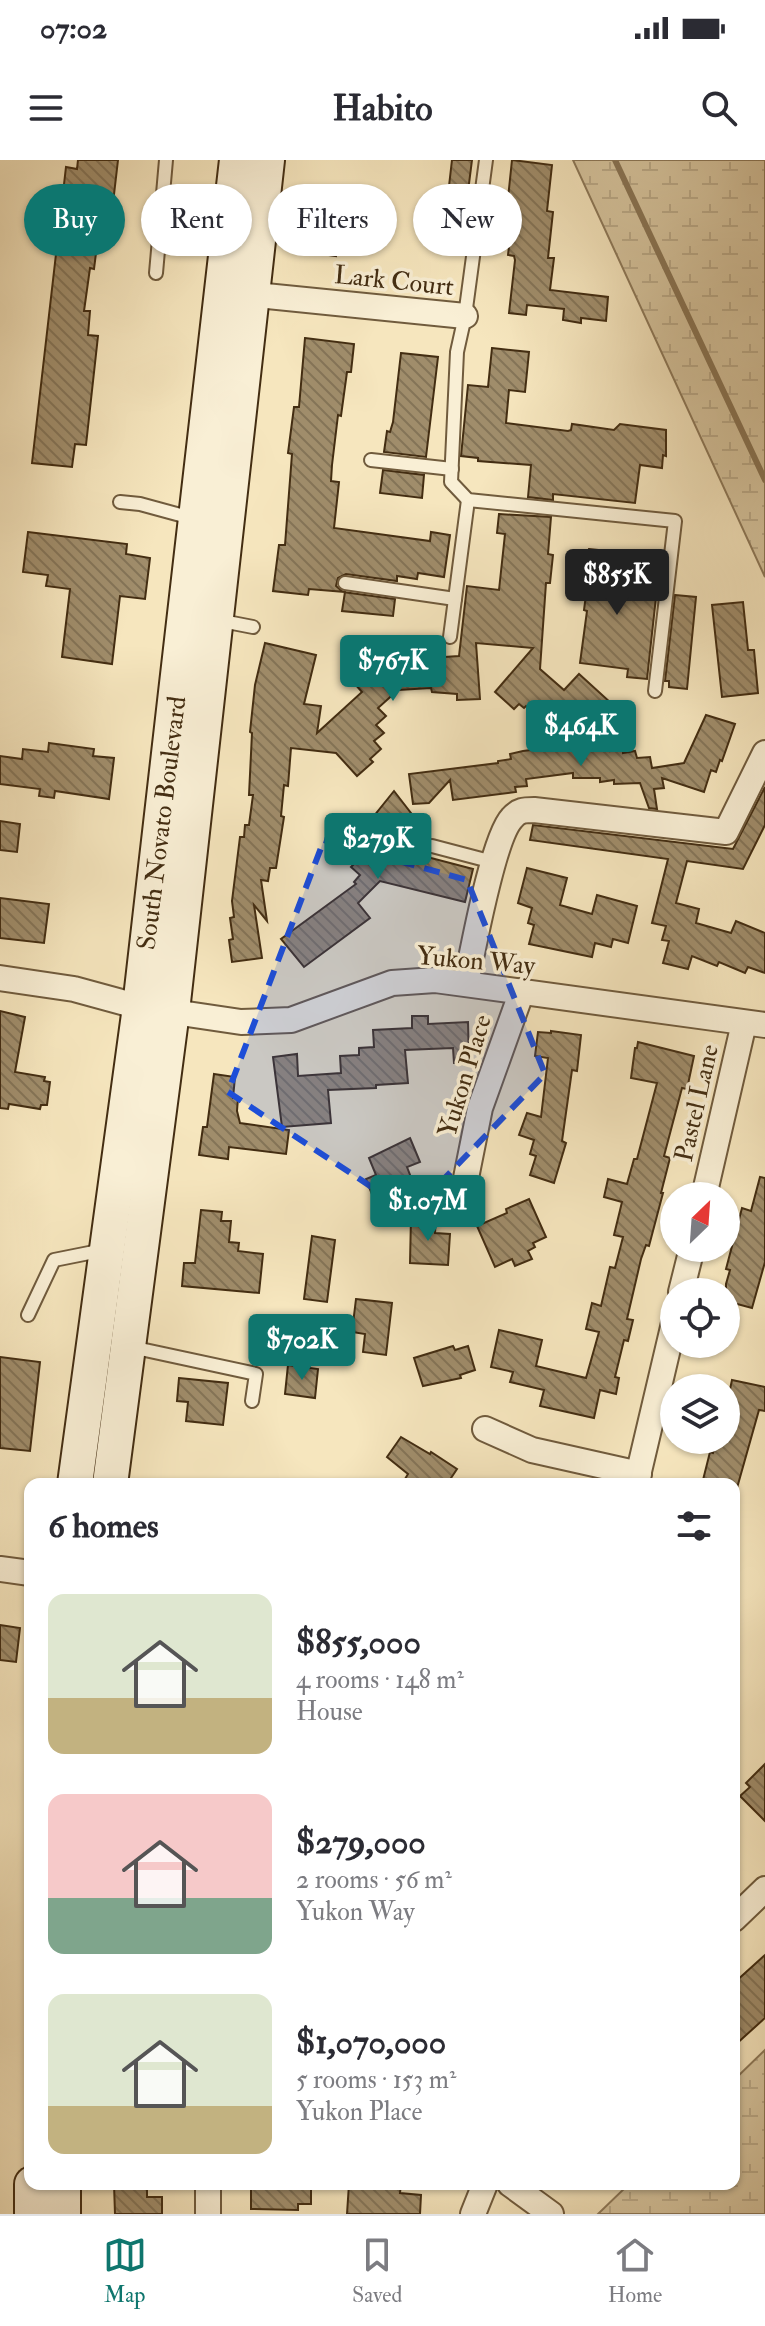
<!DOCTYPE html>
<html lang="en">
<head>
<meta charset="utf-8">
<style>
  body { margin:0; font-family:"IM FELL Double Pica",serif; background:#f2f2f3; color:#2b2b33; height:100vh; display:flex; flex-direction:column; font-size:30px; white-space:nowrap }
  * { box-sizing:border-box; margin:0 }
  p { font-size:26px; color:#7c7c81 }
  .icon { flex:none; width:44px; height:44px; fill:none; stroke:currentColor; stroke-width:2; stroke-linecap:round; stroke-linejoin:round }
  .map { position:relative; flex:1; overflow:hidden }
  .details { position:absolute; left:24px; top:1318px; width:716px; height:712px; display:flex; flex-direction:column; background:#fff; border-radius:16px; box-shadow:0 2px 6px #0004 }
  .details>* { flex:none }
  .top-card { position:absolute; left:24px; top:24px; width:718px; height:72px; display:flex; gap:16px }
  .needle { width:52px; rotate:25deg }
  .tools { position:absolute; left:660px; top:1022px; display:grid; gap:16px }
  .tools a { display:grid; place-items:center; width:80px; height:80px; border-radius:50%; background:#fff; box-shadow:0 2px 6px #0004; font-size:40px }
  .price { position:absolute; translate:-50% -68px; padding:0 18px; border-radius:8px; background:#0f766e; color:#fff; font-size:26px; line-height:52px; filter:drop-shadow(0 2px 4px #0008) }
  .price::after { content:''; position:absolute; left:50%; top:48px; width:24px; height:18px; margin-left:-12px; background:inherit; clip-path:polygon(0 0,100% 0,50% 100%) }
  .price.selected { background:#222; color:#fff }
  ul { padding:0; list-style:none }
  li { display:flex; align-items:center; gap:24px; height:200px; padding:0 24px }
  li span { display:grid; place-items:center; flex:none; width:224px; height:160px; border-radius:16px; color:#555 }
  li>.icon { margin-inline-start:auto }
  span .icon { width:96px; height:96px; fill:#fffc; stroke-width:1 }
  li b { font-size:34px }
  h2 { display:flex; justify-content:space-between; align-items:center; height:96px; padding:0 24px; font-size:34px }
  .chip { padding:0 28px; border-radius:36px; background:#fff; box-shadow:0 2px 6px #0004; font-size:28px; line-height:72px }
  .chip.selected { background:#0f766e; color:#fff }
  .status { display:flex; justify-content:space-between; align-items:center; height:56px; padding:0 40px; background:#fff; direction:ltr }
  .status svg { height:22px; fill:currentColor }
  header { display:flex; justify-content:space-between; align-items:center; height:104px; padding:0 24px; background:#fff; font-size:36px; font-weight:800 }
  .dock { display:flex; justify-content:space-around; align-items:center; height:112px; border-top:2px solid #e1e1e2; background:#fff; font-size:22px; color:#7c7c81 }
  .dock a { display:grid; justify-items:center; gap:4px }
  .dock .selected { color:#0f766e }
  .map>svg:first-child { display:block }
  .wetland { fill:url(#wetland-marsh); stroke:#8e7a5a; stroke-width:2 }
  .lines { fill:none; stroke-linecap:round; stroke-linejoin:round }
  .stream { stroke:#8a7656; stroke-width:6 }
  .building { fill:url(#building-back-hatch); stroke:#432d12; stroke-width:2 }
  .service-casing { stroke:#705b3d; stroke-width:16 }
  .minor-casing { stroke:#705b3d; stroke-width:28 }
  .secondary-casing { stroke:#432d12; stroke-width:38 }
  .service { stroke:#f9efd5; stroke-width:12 }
  .minor { stroke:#f9efd5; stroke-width:24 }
  .secondary { stroke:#f9efd5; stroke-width:34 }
  .marked { fill:#1d4ed8; fill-opacity:0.2; stroke:#1d4ed8; stroke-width:6; stroke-dasharray:16 10; stroke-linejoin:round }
  .labels { text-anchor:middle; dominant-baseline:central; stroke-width:7; stroke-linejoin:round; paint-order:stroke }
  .street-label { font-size:26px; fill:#432d12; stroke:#f9efd5 }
</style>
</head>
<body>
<div class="status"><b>07:02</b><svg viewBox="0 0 49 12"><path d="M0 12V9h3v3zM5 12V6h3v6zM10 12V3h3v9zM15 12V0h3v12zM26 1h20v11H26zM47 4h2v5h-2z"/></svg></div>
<header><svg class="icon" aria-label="menu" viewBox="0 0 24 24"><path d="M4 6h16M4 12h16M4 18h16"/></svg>Habito<svg class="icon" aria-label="search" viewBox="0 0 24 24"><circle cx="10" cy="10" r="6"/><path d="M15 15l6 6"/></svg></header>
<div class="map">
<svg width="765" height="2054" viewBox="0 0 765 2054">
  <defs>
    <pattern id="wetland-marsh" width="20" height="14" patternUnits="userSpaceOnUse" patternTransform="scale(2)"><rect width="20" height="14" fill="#d8c7a1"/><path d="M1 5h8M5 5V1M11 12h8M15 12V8" fill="none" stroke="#bbab8a"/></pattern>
    <pattern id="building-back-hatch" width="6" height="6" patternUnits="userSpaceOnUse" patternTransform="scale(2)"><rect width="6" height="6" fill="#a08d6b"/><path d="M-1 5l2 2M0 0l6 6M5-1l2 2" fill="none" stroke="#847457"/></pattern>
  </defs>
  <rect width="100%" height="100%" fill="#f6e6be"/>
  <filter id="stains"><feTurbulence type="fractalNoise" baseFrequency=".0025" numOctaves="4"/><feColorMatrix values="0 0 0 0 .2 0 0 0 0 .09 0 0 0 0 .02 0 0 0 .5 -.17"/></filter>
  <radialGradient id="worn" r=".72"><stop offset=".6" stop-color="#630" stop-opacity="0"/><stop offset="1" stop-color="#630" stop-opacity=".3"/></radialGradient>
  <!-- wetland -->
  <g class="wetland">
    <path d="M573,0H765V417Z"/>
    <path d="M765,1890V2054H598L629,2024H734V1920Z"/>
  </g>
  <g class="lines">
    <!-- stream -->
    <path class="stream" d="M615,0L765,320"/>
  </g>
  <!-- building -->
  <g class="building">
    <path d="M78,0H118L108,86L97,85L94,109L90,108L84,151H90L88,175L98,176L86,285L75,284L72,307L32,303L66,7L77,9Z"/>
    <path d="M452,0H472L464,63L445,61Z"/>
    <path d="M512,0L552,5L547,51L553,52L548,98H554L550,130L608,137L606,161L581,158V163L563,160L564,149L527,145L526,155L509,153L515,100L514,96L508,95L513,53L512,49L507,48Z"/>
    <path d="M315,41L367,48L365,65L340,62L336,96L301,91L303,57L313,58Z"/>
    <path d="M305,178L354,184L351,212H347L341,256L338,255L332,305L331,321L339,322L334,368L430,381L431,372L450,375L444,417L418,413L417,419L397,416V421L346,414L338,418L336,426L343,432L395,439L393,456L342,451L345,432L309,429L308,435L273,431L279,385H285L292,294L288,293L294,247H299Z"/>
    <path d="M492,188L529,192L525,232L509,230L506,263L568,271L571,270L572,264L614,270L620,264L666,270V296L663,295L662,308L640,305L635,343L553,334V340L528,337L531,305L478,301V298L461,296L468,225L488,227Z"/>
    <path d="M401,193L438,197L426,297L384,292L387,271L390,272L393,262Z"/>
    <path d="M383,310L424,315L422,338L380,333Z"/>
    <path d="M499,354L551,357L548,394L553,395L550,423H546L540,509L564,530L579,514L611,543L590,568L568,548L561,556L550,548L541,558L526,546L524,548L519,544L514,549L495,532L533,488L476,483L480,539L457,540V534L432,532L431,528L398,530L378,548L386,556L376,565L384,573L374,581L381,589L370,599L373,602L357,616L336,593L291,588L288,626L284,625L281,656L284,657L276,708H270L268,721L261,720L267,761L254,745L262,798L232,802L229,780L233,779L230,758L234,757L232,741L240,677H244L245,665H249L253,635H249L252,573L250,572L255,525L265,483L316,495L304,544L321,546L317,573L362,532L355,524L365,515L358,507L377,489L382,494L416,492V495L429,494V498L459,496L467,426L499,430L505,374L497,373Z"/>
    <path d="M28,372L127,384L126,394L150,398L145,439L120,436L112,504L62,497L70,429L46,426L48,415L23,412Z"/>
    <path d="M589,389L626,393L623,424L657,428L647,519L627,517L628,509L580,503L587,451L584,450L587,427H584Z"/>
    <path d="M675,435L696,437L687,529L669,527V521H665Z"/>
    <path d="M743,442L748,490H754L758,533L722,537L712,445Z"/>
    <path d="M706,555L735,564L722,601L720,600L716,612L711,610L704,632L662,618L664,628L654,629L657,649L649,648L640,623L614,624V620L600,622V618H573V613L526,619L527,626L515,627L516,632L453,640L450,620L429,643L413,644L409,614L498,603V601L511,599L510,594L523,591L596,582L597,589L609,587L610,591L623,589V593L635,591L637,598L650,597L652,608L684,603Z"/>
    <path d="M49,583L94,589L93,596L114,598L109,639L55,631L54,638L39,636L40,629L0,624V596L22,599L23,589L48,592Z"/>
    <path d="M765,627V665L743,709L687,701L676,743L699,749L696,763L731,773L736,761L765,773V813L748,807L745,813L719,802L717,806L692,796L688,809L663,803L669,781L662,780L666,766L652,763L668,699L530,680L533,665L733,689Z"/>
    <path d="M394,631L414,657L405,667L419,680L408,692L473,709L465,742L380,721L358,743L370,758L304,807L281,779L356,724L354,722L360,715L351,707L360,698L351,689L370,670L377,659L374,656Z"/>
    <path d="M0,661L20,664L17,692L0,690Z"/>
    <path d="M527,708L567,718L560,745L592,754L597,735L637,746L628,783L613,779L611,787L595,783L592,797L529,784L534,765L528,763L532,748L518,743Z"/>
    <path d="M0,738L49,744L44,783L0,778Z"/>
    <path d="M0,851L25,857L15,912L45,917L44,921L50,922L47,945H41L40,949L9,944L8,949L0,948Z"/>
    <path d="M412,856H428V864L468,862L469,902L454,903L453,888L405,890L408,923L376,925V928L328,930L331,963L282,967L273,897L297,894L298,916L341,913L340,896L359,895V888L374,887L373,870L412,868Z"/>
    <path d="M551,871L581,875L577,911L572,910L562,981L566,983L554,1023L530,1015L536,996L530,994L534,980L519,975L527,953L541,957L548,898L535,896L538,872L551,873Z"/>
    <path d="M638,882L694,896L687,929L682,928L664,996L670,998L661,1033H663L649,1086L646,1085L641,1099L627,1159L633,1160L628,1181L624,1180L615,1217L619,1218L616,1234L600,1230L594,1258L540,1246L544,1230L510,1222L513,1212L491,1207L499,1170L542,1180L536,1206L586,1218L599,1172L586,1169L592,1143L601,1146L610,1107L615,1108L623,1077L614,1075L622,1042L604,1037L608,1019L627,1024L634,999H637L657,923L631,918L635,888H637Z"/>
    <path d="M214,914L235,917L233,938H238L237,951L240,963L289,970L286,994L229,987L228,999L199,995L203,967H207Z"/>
    <path d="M410,978L420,1002L407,1007L412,1020L406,1023L413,1040L390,1050L383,1033L373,1037L366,1019L376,1015L369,998Z"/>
    <path d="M760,1017L765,1018V1102L752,1148L726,1141V1124L730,1110L726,1109L742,1048L751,1051Z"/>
    <path d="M529,1039L546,1077L533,1083L535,1087L528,1091L532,1099L515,1106L512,1099L495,1107L477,1066L507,1053L506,1049Z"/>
    <path d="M201,1050L222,1052L221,1061H231L229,1082L239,1083L238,1091L263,1094L259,1133L182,1126L184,1103H195Z"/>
    <path d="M411,1057L436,1059L435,1073L450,1074L448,1105L410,1103Z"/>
    <path d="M312,1076L335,1080L327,1142L304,1139Z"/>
    <path d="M356,1139L392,1143L386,1195L363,1192L365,1174L352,1172Z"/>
    <path d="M453,1186L455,1190L468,1186L475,1210L460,1215L461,1218L423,1226L414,1198Z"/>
    <path d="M0,1197L40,1202L30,1291L0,1288Z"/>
    <path d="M288,1205L318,1209L315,1238L285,1234Z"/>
    <path d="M179,1218L228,1223L223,1265L186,1261L188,1242L177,1241Z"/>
    <path d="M732,1220L765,1227V1251L759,1250L737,1328L734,1324H702L710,1292L713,1293L717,1280H726V1248Z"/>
    <path d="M401,1277L430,1294L431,1292L457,1309L447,1324H402L408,1314L387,1297Z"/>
    <path d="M0,1465L20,1468L16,1502L0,1500Z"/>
    <path d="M765,1604V1661L740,1636L750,1627L746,1623Z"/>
    <path d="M765,1795V1858L734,1886V1823Z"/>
    <path d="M114,2024H147V2037H162V2054H115Z"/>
    <path d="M251,2024H311V2044H298V2050L251,2049Z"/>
    <path d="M349,2024H401L400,2033L421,2035L420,2054H347Z"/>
  </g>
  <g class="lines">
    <!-- service casing -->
    <g class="service-casing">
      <g id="service">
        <path d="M486,0L465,156L457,192L451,322L468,340L675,361L655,531"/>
        <path d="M156,113L166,0"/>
        <path d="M371,300L452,309"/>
        <path d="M120,342L140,344L195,359"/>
        <path d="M345,423L455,439"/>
        <path d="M217,460L253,467"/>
        <path d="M450,477L468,340"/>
        <path d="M432,686L493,702"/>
        <path d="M28,1155L54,1100L104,1090"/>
        <path d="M131,1187L256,1214L252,1241"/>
      </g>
    </g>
    <!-- minor casing -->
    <g class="minor-casing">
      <g id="minor">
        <path d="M237,133L465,156"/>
        <path d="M0,818L74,829L140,847L241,862L291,860L392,823L435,820L765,865"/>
        <path d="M466,823C473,790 493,678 512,658C519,650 524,650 534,650L726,672L765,593"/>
        <path d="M466,1018L480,948L522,831"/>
        <path d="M704,1036L744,863"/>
        <path d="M681,1132L692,1088"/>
        <path d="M485,1269L532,1290L639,1314"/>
        <path d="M636,1324L674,1163"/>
        <path d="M0,1409L30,1413"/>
        <path d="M734,1759L765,1729"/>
        <path d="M510,2024L551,2054"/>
        <path d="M208,2054V2024"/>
        <path d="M473,2054L485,2024"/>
      </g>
    </g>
    <!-- secondary casing -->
    <g class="secondary-casing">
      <g id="secondary">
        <path d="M75,1324L140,847L237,0"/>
        <path d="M110,1324L172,851L267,0"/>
        <path d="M32,2054V2024"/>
        <path d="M63,2054V2024"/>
      </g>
    </g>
    <!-- service -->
    <use href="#service" class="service"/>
    <!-- minor -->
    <use href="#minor" class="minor"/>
    <!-- secondary -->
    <use href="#secondary" class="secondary"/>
  </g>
  <!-- marked area -->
  <path class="marked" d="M324,680L467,720L545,914L411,1053L228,932Z"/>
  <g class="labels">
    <!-- street labels -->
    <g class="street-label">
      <text transform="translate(394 121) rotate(6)">Lark Court</text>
      <text transform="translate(162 663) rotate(-83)">South Novato Boulevard</text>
      <text transform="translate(476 801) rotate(5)">Yukon Way</text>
      <text transform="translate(465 916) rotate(-73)">Yukon Place</text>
      <text transform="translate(697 943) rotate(-77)">Pastel Lane</text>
    </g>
  </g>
  <rect width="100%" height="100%" filter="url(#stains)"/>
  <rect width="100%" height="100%" fill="url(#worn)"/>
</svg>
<div class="tools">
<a><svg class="needle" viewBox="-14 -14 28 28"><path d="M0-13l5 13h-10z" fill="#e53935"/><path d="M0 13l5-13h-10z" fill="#7c7c81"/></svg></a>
<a><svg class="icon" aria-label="locate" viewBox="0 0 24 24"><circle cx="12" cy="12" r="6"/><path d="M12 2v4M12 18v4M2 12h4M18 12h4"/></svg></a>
<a><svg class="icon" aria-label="layers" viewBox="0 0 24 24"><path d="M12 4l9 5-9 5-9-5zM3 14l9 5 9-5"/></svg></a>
</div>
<b class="price selected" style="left:617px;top:457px">$855K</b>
<b class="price" style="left:393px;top:543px">$767K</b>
<b class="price" style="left:581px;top:608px">$464K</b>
<b class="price" style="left:378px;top:721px">$279K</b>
<b class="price" style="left:428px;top:1083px">$1.07M</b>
<b class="price" style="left:302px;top:1222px">$702K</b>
<div class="top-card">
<a class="chip selected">Buy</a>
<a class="chip">Rent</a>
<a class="chip">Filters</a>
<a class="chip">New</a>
</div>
<section class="details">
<h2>6 homes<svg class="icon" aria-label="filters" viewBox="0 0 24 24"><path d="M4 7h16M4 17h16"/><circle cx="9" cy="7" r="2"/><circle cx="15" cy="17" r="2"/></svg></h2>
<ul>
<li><span style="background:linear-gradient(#dfe7d0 65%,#c2b280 0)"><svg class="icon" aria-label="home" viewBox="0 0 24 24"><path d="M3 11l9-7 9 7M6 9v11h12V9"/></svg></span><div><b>$855,000</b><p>4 rooms · 148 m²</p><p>House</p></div></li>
<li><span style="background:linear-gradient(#f6c9c9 65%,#7fa58c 0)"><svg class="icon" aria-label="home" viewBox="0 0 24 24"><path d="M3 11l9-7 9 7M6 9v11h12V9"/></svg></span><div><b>$279,000</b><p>2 rooms · 56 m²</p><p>Yukon Way</p></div></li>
<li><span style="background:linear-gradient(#dfe7d0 70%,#c2b280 0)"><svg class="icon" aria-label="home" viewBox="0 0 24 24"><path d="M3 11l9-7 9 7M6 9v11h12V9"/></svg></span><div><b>$1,070,000</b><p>5 rooms · 153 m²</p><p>Yukon Place</p></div></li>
</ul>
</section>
</div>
<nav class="dock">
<a class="selected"><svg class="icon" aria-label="map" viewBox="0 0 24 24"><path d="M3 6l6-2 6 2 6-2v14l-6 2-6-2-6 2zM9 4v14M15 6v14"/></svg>Map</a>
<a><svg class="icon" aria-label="saved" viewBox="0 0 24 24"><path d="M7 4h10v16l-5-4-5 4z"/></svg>Saved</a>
<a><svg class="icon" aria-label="home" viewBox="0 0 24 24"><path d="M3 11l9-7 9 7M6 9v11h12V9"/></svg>Home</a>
</nav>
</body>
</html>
